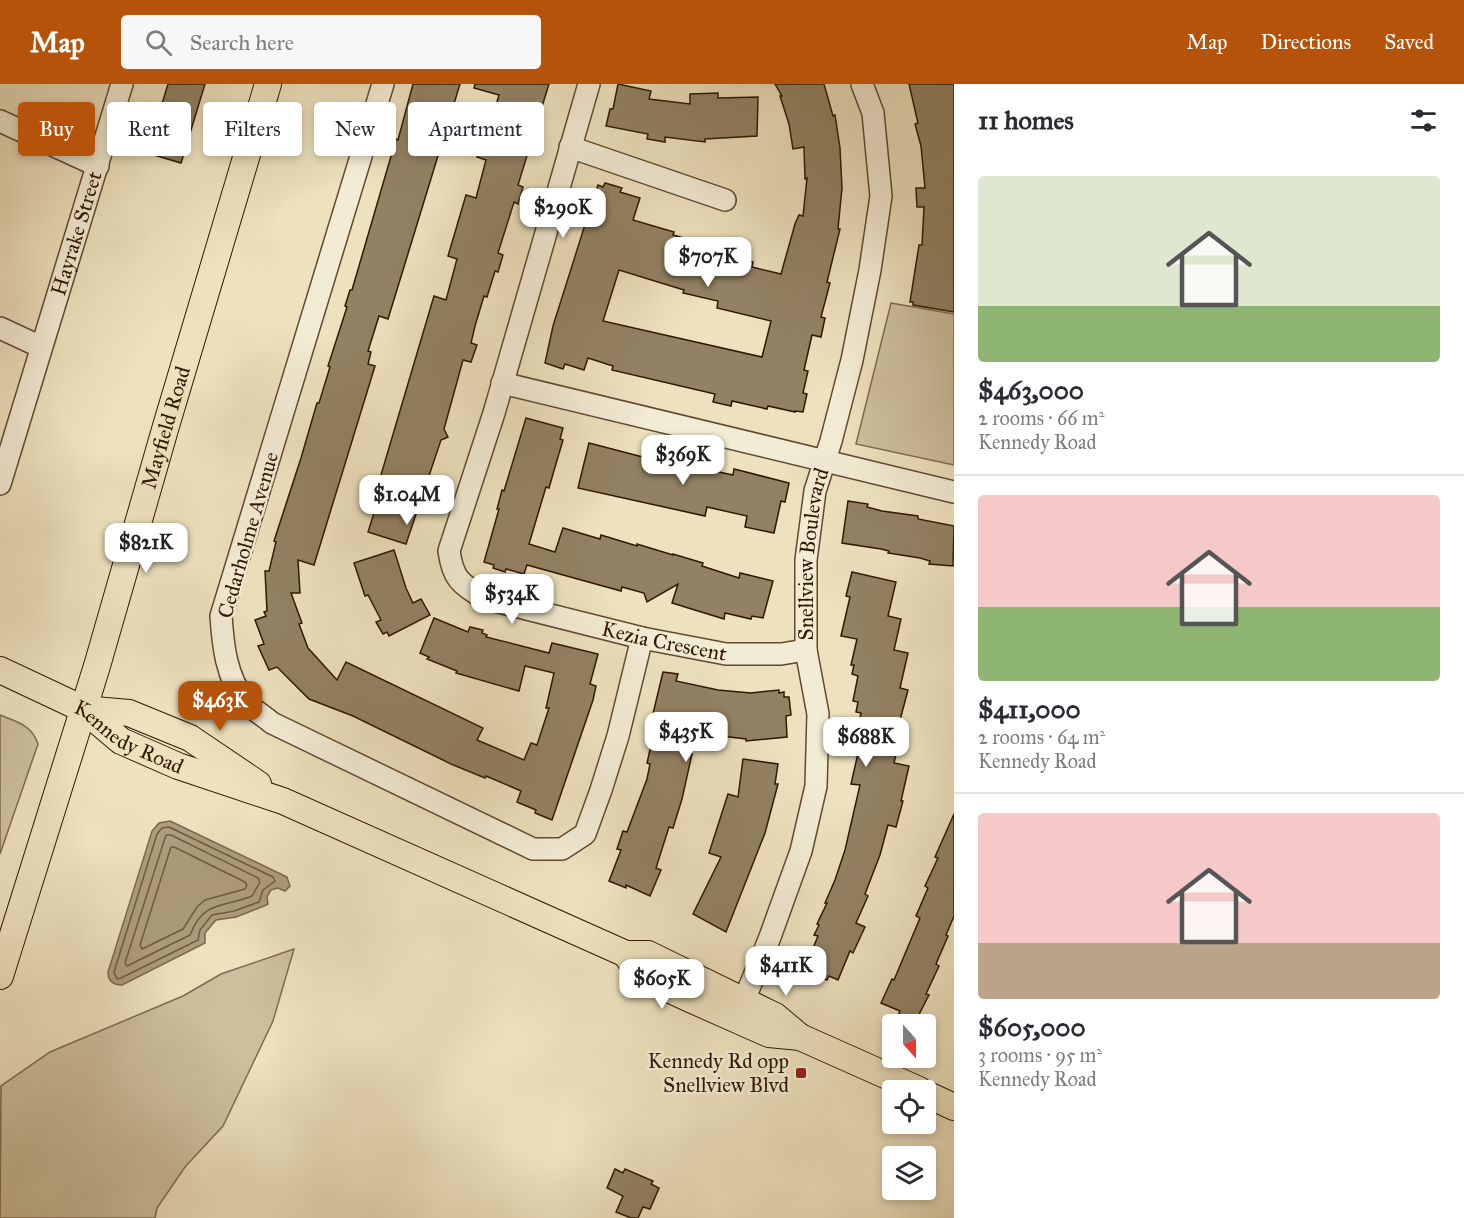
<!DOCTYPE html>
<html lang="en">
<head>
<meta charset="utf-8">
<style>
  body { margin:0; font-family:"IM FELL Great Primer",serif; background:#f7f7f7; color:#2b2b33; height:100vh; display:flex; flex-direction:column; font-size:22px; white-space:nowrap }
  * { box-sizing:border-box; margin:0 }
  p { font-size:20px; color:#7c7c81 }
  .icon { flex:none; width:33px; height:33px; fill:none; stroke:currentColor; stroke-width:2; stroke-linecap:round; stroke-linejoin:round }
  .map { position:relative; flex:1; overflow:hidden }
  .side { display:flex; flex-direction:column; background:#fff; width:510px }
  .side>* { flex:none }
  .top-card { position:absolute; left:18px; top:18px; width:570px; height:54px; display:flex; gap:12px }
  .needle { width:39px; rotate:159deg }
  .fabs { position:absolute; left:882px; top:930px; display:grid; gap:12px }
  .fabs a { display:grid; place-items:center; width:54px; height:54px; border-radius:6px; background:#fff; box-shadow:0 3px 9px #0003; font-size:30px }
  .price { position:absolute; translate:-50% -51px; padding:0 14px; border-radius:12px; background:#fff; color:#222; font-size:20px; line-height:39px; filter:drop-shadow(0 2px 3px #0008) }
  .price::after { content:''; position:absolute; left:50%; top:36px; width:18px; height:14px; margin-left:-9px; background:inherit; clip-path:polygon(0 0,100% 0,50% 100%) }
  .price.selected { background:#b45309; color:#fff }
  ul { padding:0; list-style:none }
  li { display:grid; align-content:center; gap:12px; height:318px; padding:0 24px }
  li+li { border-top:2px solid #e1e1e2 }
  li span { display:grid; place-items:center; height:186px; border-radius:6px; color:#555 }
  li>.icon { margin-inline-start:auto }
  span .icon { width:108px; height:108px; fill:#fffc; stroke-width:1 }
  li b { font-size:26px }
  h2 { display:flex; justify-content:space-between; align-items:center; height:72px; padding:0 24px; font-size:26px }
  .pill { padding:0 21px; border-radius:6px; background:#fff; box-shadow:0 3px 9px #0003; font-size:21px; line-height:54px }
  .pill.selected { background:#b45309; color:#fff }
  header { display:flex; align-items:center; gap:36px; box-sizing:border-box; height:84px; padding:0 30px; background:#b45309; color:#fff }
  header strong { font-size:28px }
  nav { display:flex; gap:33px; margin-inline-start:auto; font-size:21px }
  .search { width:420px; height:54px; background:#f7f7f7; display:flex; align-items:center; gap:15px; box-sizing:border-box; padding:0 21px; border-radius:6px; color:#7c7c81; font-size:22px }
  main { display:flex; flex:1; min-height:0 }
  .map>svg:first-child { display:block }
  .green { fill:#cdbf9e; stroke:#7e6c4f; stroke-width:1.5 }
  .water { fill:#ad9d7d; stroke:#7b684b; stroke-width:1.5 }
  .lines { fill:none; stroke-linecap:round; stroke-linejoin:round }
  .shore { stroke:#6e5a3e; stroke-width:1.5 }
  .building { fill:#928163; stroke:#301800; stroke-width:1.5; fill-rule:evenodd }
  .minor-casing { stroke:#5f4a30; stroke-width:24 }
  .major-casing { stroke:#301800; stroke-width:28 }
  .minor { stroke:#f3ecd5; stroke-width:21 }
  .major { stroke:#ede1be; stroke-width:26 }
  .poi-dot { fill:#8f2418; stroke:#f3ecd5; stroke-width:2 }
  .labels { text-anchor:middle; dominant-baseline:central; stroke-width:5; stroke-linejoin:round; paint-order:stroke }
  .street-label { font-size:21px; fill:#301800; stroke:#f3ecd5 }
  .poi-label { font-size:21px; fill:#301800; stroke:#f3ecd5; text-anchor:end }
</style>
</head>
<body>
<header>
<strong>Map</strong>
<div class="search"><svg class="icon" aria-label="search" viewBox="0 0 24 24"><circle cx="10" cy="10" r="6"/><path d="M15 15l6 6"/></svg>Search here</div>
<nav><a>Map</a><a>Directions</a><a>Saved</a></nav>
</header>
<main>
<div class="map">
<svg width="954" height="1134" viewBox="0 0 954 1134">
  <rect width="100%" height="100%" fill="#ede1be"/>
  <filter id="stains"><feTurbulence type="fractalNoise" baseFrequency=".00333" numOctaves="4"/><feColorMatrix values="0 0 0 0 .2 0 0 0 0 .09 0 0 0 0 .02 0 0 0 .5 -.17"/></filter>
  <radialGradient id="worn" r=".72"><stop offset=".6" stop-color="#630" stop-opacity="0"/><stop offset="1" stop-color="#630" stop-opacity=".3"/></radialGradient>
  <!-- green -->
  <g class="green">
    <path d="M891,219L954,230V381L856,360Z"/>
    <path d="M0,631C17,638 32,641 38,660L0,770Z"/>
    <path d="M294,865L273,937L223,1042L185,1083L157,1124L155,1134H0L1,1002L50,968L183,912L221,890Z"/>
  </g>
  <!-- water -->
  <path class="water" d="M170,737L287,793L290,802L285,807L278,804L271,806L267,813L268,820L264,822L236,833L216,836L205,849V859L122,901C113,901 108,897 108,888L152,747L159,739Z"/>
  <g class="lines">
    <!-- shore -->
    <g class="shore">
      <path d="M169,743L273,793L275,797L263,806L259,818L234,827L212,831L200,846L198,856L121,894L117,895L114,888L157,750L162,744Z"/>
      <path d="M166,751H171L258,794L260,798L252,812C222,824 204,816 190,851L127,882L125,879Z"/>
      <path d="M171,763H174L245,798L247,801L245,805L205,816L197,823L183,845L142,865L140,861Z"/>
    </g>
  </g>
  <!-- building -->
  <g class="building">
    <path d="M168,0H205L181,79L147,69Z"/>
    <path d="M413,0H460L388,235L379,232L368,267L371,268L368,280L375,282L314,481L298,476L300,509H291L302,539L299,540L308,564L337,596L346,578L483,644L477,656L524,676L531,659L537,661L549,624H546L554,589L525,582L519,607L456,589L457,587L427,575L429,573L420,569L434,534L468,548L470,543L483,546L482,549L487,551L486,553L549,569L552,559L598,570L590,600L596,602L593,616L552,736L535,729L536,726L517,718L521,707L486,692L485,694L451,680L353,632L309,615L277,583L269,586L258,562L264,560L255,536L266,532L264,528L267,527L265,487H269L276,458L274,457L301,374L317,319H319L330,283L328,282L347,223L345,222L350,206H352L396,55L398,56Z"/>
    <path d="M475,0H549L518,101L523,103L518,120L514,118L498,169L503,171L498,188L495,187L487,213L484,212L475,242L471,259L477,261L471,278L463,276L444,345L448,353L441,356L406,460L368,448L379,413L375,411L434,212L446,216L457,175L448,172L466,111L476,114L486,76L477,73L484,47L488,48L499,11L474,4Z"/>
    <path d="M618,0L651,7L649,15L690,20V10L718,9V14L758,13L757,52L705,55V58L665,53V58L647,55L648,50L606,42L610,25H613Z"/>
    <path d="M775,0H824L833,32L835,31L840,64L842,104L838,145H840L827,198L830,199L821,233L825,234L821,253L812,251L804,286L808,287L803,309L807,310L803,328L795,327V328L768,322L767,325L732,317L731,322L713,318L715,310L612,286L613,282L588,274L584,286L565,280L563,285L545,279L553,242L595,109L598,101L603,103L605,99L622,104L620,108L640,114L633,136L674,148L673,151L713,162L711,169L753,178L752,183L781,190L795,140L799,131L803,132L807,94L805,95L804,63L793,65L789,40L780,12H782ZM619,186L684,206L683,209L718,217L717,224L771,237L762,273L603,237Z"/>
    <path d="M909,0H954V228L913,221V218H910L919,161H922L924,123H917L916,104H925L921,62L915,40L918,39Z"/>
    <path d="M526,334L563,344L560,355L563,356L553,390L549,404L546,403L529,460L555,468L563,444L600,455L601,451L637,462V460L673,471V470L703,479L702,482L739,494L740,489L773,497L763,534L752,532L751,535L725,529L724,535L672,519L678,500L647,518L644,509L622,503L621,507L527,481L524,490L506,485L505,488L493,484L494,481L484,478L499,425H497L502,406L504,407Z"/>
    <path d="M589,359L662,378L664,369L682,373L681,380L733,391L734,385L789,399L785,418L781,417L774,449L745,443L747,432L707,423L705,432L578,404Z"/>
    <path d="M848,417L868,420L867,423L882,427L918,432V435L954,442L953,482L929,480L930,477L920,474L888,469L889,467L881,465L842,459Z"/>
    <path d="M394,466L406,504L413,519L421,515L430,531L389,552L387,548L383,550L376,538L381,536L368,511L365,512L354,479Z"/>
    <path d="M852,488L896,498L888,532L901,535L894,566L908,569L900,604L908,606L899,640L902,641L894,679L909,682L901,717H903L896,743L888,741L880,771L865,810L868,812L856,839L865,843L853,869L850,867L838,896L829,892L827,896L804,886L818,852L814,851L819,841L817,840L827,819H825L835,796L845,766L860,701L851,700L859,665L853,664L861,629L856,628L858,618L853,617L858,592L852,590L854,581H851L857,555L841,552L850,513L846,512Z"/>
    <path d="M663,588L678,590L676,597L718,606L751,609L779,606V609L784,608V613H789L791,631L786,632L787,653L746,657V655L721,652V650L698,645L693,661L686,662V667L692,670L682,715L673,744L669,743L656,784L661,786L650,812L626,801V804L609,797L621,766L617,765L623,747L627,748L647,695L650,680L647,679L656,639L651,638Z"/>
    <path d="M743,675L778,680L775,700H778L765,749L726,848L693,830L721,773L709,769L728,710L738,713Z"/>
    <path d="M954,730V832L946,851L948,852L936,880L939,882L926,910L929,911L915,938L898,931L900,927L881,919L892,895L894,896L920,834L916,832L928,804L925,802L938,774L935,773Z"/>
    <path d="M615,1085L623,1089L625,1085L653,1097L651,1100L659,1104L650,1125L643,1123L638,1134H631L616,1128L623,1112L607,1104Z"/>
  </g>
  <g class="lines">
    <!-- minor casing -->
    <g class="minor-casing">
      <g id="minor">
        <path d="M383,0L221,532C223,562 226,593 246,618C253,626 264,632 272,639L533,765H562L585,750L601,706L618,652L642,554"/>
        <path id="s1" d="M589,0L494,329L449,467C453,495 460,499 483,514L642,554L726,570H781L806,566"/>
        <path d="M0,37L98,82"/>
        <path d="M570,63L725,116"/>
        <path d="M0,244L41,263"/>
        <path d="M502,299L954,408"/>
        <path id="s2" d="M0,400L122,0"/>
        <path id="s3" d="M738,931L770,853L801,767L816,702L818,630L806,566V476L815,407L831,357L852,276L870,186L881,112L873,29L862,0"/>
      </g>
    </g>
    <!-- major casing -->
    <g class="major-casing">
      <g id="major">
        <path id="s4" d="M0,586L83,625L121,657L178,682L283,717L626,870H648L775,932L800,953L919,1006"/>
        <path d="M83,625L129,629L190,654L258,700"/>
        <path d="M626,870L640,892L690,915L769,950L800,953"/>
        <path id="s5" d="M0,892L97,582L166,342L268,0"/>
        <path d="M926,1010L954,1023"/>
      </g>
    </g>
    <!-- minor -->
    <use href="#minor" class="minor"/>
    <!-- major -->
    <use href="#major" class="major"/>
  </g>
  <!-- markers -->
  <rect class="poi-dot" x="795" y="983" width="12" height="12" rx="3"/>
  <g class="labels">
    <!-- street labels -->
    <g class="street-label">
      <text stroke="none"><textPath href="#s2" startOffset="262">Hayrake Street</textPath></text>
      <text stroke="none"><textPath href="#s5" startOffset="573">Mayfield Road</textPath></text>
      <text transform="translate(248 451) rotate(-74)">Cedarholme Avenue</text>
      <text stroke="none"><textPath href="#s3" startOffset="476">Snellview Boulevard</textPath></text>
      <text stroke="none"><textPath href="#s1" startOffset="735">Kezia Crescent</textPath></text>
      <text stroke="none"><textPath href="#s4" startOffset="146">Kennedy Road</textPath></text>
    </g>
    <!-- poi labels -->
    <g class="poi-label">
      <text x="789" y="977">Kennedy Rd opp<tspan x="789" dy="24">Snellview Blvd</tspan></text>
    </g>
  </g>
  <rect width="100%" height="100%" filter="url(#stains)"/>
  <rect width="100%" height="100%" fill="url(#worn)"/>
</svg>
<div class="fabs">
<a><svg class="needle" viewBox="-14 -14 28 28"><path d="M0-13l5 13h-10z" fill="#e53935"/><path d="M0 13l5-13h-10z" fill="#7c7c81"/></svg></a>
<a><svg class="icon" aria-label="locate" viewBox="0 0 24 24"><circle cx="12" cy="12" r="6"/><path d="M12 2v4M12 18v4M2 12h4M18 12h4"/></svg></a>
<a><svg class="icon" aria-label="layers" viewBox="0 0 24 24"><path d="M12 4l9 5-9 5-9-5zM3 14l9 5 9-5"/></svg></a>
</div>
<b class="price" style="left:563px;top:155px">$290K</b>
<b class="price" style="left:708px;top:204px">$707K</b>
<b class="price" style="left:683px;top:402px">$369K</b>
<b class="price" style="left:407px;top:442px">$1.04M</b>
<b class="price" style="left:146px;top:490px">$821K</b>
<b class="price" style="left:512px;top:541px">$534K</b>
<b class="price selected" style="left:220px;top:648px">$463K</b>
<b class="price" style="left:686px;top:679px">$435K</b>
<b class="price" style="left:866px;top:684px">$688K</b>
<b class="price" style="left:786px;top:913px">$411K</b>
<b class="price" style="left:662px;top:926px">$605K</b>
<div class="top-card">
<a class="pill selected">Buy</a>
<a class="pill">Rent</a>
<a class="pill">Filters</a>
<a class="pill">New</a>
<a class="pill">Apartment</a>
</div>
</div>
<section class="side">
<h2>11 homes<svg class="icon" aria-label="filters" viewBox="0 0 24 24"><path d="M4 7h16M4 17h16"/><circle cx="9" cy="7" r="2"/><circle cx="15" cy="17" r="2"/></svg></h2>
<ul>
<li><span style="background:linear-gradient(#dfe7d0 70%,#8fb573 0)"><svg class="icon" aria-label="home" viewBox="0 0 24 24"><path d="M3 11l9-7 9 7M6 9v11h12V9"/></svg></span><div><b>$463,000</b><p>2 rooms · 66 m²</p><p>Kennedy Road</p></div></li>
<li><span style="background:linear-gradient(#f6c9c9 60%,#8fb573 0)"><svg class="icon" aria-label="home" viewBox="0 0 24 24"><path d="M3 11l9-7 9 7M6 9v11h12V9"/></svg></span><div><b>$411,000</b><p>2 rooms · 64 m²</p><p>Kennedy Road</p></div></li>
<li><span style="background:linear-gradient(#f6c9c9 70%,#b9a48a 0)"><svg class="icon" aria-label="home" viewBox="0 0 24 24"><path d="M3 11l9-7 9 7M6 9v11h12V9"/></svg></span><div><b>$605,000</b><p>3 rooms · 95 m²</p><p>Kennedy Road</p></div></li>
</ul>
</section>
</main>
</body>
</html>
